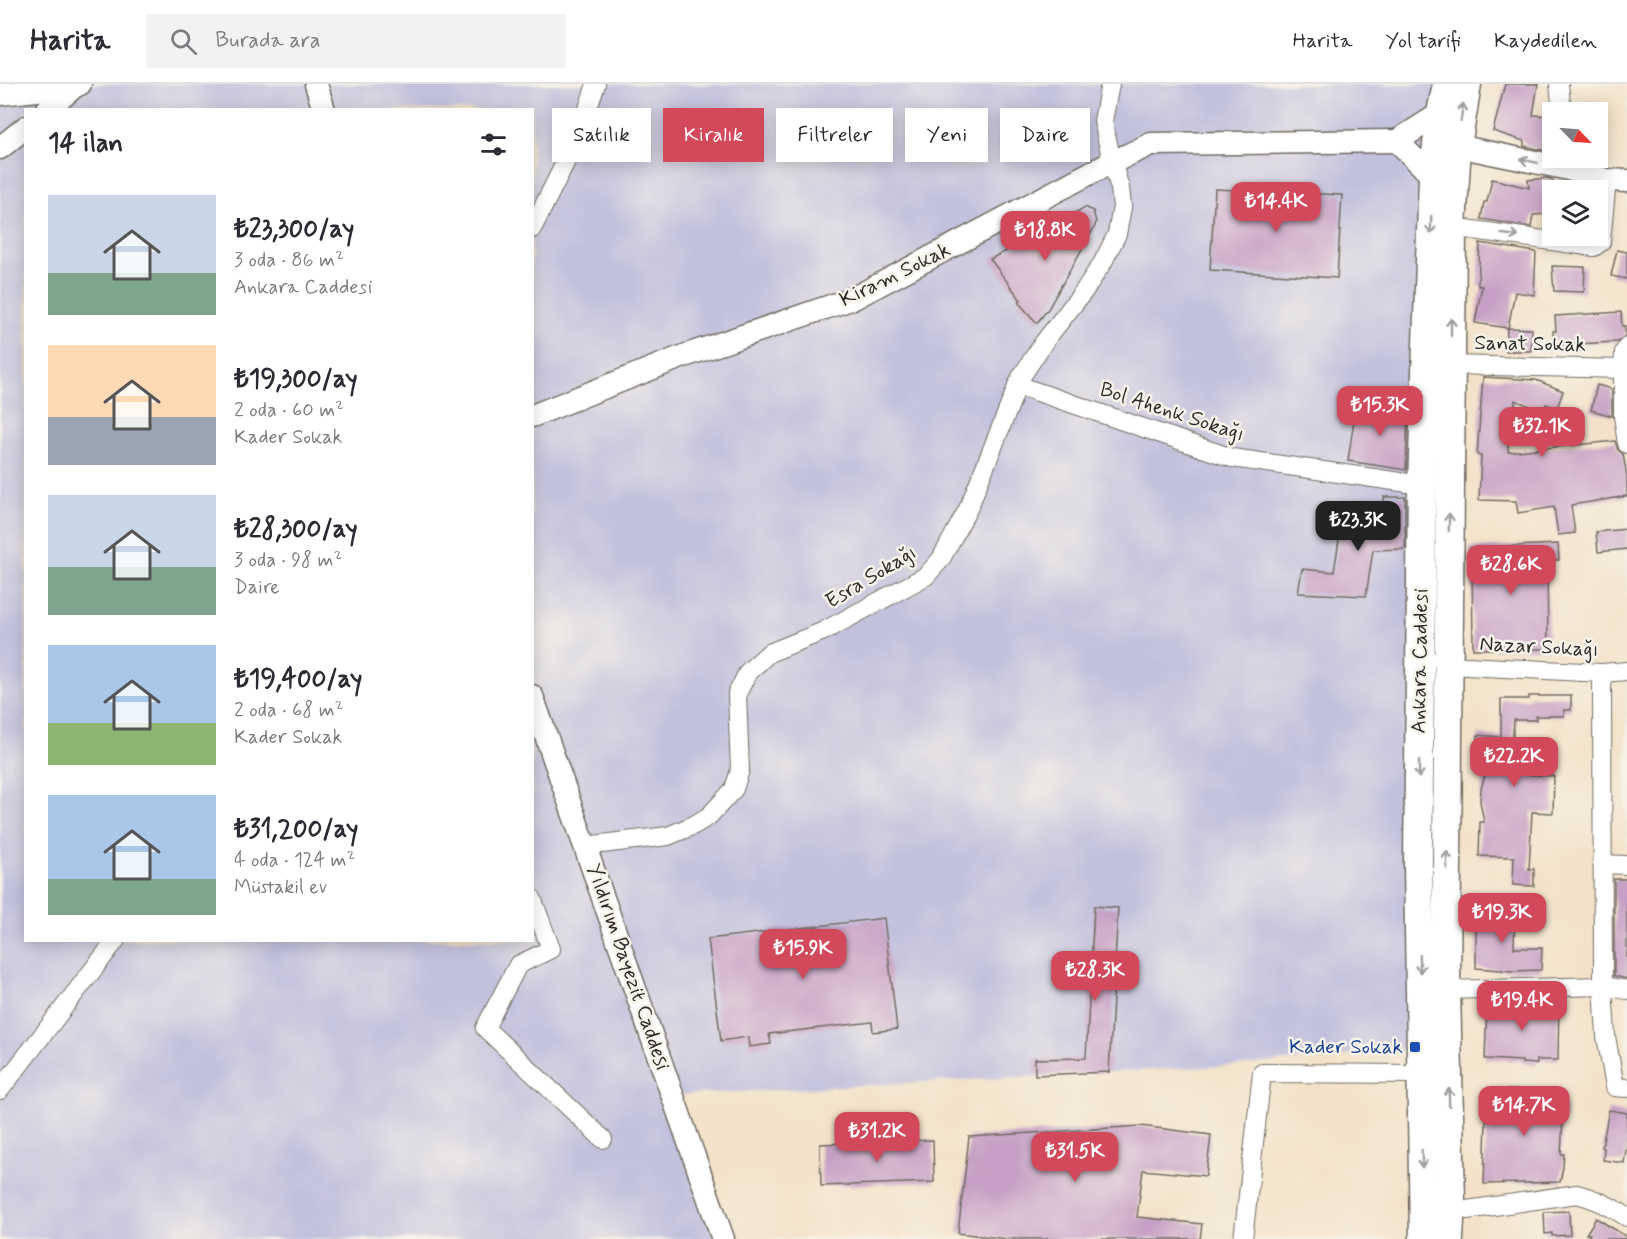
<!DOCTYPE html>
<html lang="tr">
<head>
<meta charset="utf-8">
<style>
  body { margin:0; font-family:Mynerve,sans-serif; background:#f2f2f3; color:#2b2b33; height:100vh; display:flex; flex-direction:column; font-size:22px; white-space:nowrap }
  * { box-sizing:border-box; margin:0 }
  p { font-size:20px; color:#7c7c81 }
  .icon { flex:none; width:33px; height:33px; fill:none; stroke:currentColor; stroke-width:2; stroke-linecap:round; stroke-linejoin:round }
  .map { position:relative; flex:1; overflow:hidden }
  .details { position:absolute; left:24px; top:24px; width:510px; height:834px; display:flex; flex-direction:column; background:#fff; border-radius:0px; box-shadow:0 3px 15px #0003 }
  .details>* { flex:none }
  .hud { position:absolute; left:552px; top:24px; width:570px; height:54px; display:flex; gap:12px }
  .needle { width:39px; rotate:115deg }
  .fabs { position:absolute; left:1542px; top:18px; display:grid; gap:12px }
  .fabs a { display:grid; place-items:center; width:66px; height:66px; border-radius:0px; background:#fff; box-shadow:0 3px 15px #0003; font-size:30px }
  .price { position:absolute; translate:-50% -51px; padding:0 14px; border-radius:12px; background:#d1495b; color:#fff; font-size:20px; line-height:39px; filter:drop-shadow(0 2px 3px #0008) }
  .price::after { content:''; position:absolute; left:50%; top:36px; width:18px; height:14px; margin-left:-9px; background:inherit; clip-path:polygon(0 0,100% 0,50% 100%) }
  .price.selected { background:#222; color:#fff }
  ul { padding:0; list-style:none }
  li { display:flex; align-items:center; gap:18px; height:150px; padding:0 24px }
  li span { display:grid; place-items:center; flex:none; width:168px; height:120px; border-radius:0px; color:#555 }
  li>.icon { margin-inline-start:auto }
  span .icon { width:72px; height:72px; fill:#fffc; stroke-width:1 }
  li b { font-size:26px }
  h2 { display:flex; justify-content:space-between; align-items:center; height:72px; padding:0 24px; font-size:26px }
  .pill { padding:0 21px; border-radius:0px; background:#fff; box-shadow:0 3px 15px #0003; font-size:21px; line-height:54px }
  .pill.selected { background:#d1495b; color:#fff }
  header { display:flex; align-items:center; gap:36px; box-sizing:border-box; height:84px; padding:0 30px; background:#fff; border-bottom:2px solid #e1e1e2 }
  header strong { font-size:28px }
  nav { display:flex; gap:33px; margin-inline-start:auto; font-size:21px }
  .search { width:420px; height:54px; background:#f2f2f3; display:flex; align-items:center; gap:15px; box-sizing:border-box; padding:0 21px; border-radius:0px; color:#7c7c81; font-size:22px }
  .map>svg:first-child { display:block }
  .industrial { fill:#c2c1dc; fill-rule:evenodd }
  .building { fill:#c6a0c4 }
  .lines { fill:none; stroke-linecap:round; stroke-linejoin:round }
  .minor-casing { stroke:#716b62; stroke-width:20 }
  .tertiary-casing { stroke:#716b62; stroke-width:25 }
  .primary-casing { stroke:#716b62; stroke-width:31 }
  .minor { stroke:#fff; stroke-width:18 }
  .tertiary { stroke:#fff; stroke-width:22 }
  .primary { stroke:#fff; stroke-width:28 }
  .oneway { stroke:#a0a0a0 }
  .transit-dot { fill:#1a4fb4; stroke:#f7f3e8; stroke-width:2 }
  .labels { text-anchor:middle; dominant-baseline:central; stroke-width:5; stroke-linejoin:round; paint-order:stroke }
  .street-label { font-size:21px; fill:#2b2b2b; stroke:#f7f3e8 }
  .transit-label { font-size:21px; fill:#164399; stroke:#f7f3e8; text-anchor:end }
</style>
</head>
<body>
<header>
<strong>Harita</strong>
<div class="search"><svg class="icon" aria-label="search" viewBox="0 0 24 24"><circle cx="10" cy="10" r="6"/><path d="M15 15l6 6"/></svg>Burada ara</div>
<nav><a>Harita</a><a>Yol tarifi</a><a>Kaydedilen</a></nav>
</header>
<div class="map">
<svg width="1627" height="1155" viewBox="0 0 1627 1155">
  <rect width="100%" height="100%" fill="#f7f3e8"/>
  <filter id="ink" filterUnits="userSpaceOnUse"><feTurbulence type="fractalNoise" baseFrequency=".0167" numOctaves="2"/><feDisplacementMap in="SourceGraphic" scale="12" xChannelSelector="R" yChannelSelector="G"/><feConvolveMatrix kernelMatrix="1 2 1 2 8 2 1 2 1" color-interpolation-filters="sRGB"/></filter>
  <filter id="wash" filterUnits="userSpaceOnUse"><feTurbulence type="fractalNoise" baseFrequency=".008" numOctaves="4" result="noise"/><feDisplacementMap in="SourceGraphic" scale="24" xChannelSelector="R" yChannelSelector="G"/><feGaussianBlur stdDeviation="1.35" result="paint"/><feColorMatrix in="noise" values="0 0 0 0 0 0 0 0 0 0 0 0 0 0 0 0 0 1.4 0 .05"/><feComposite in="paint" operator="in"/></filter>
  <g filter="url(#wash)">
    <rect width="100%" height="100%" fill="#f3e2c9"/>
    <!-- industrial -->
    <path class="industrial" d="M0,0H1439L1409,965L1246,981L660,1012L716,1155H0ZM26,26H532V856H26Z"/>
    <g id="blocks">
      <!-- building -->
      <g class="building">
        <path d="M1505,0H1538L1533,31L1552,32V68L1524,62V57L1493,47Z"/>
        <path d="M1547,94L1553,96L1552,130L1533,131L1531,143L1481,135L1484,118H1487L1492,95L1529,104L1528,96Z"/>
        <path d="M1215,105L1342,111L1337,194L1210,186Z"/>
        <path d="M1085,123L1093,127L1096,138L1095,142L1048,225L1037,239L1018,218L1021,216L990,175L1075,133L1073,130Z"/>
        <path d="M1480,159L1536,168L1534,211L1515,208L1508,244L1532,245L1531,267H1506L1507,244L1475,239L1482,202H1478Z"/>
        <path d="M1617,166L1627,168V195L1611,192Z"/>
        <path d="M1552,182L1585,183L1584,208L1554,207Z"/>
        <path d="M1621,228L1622,242H1625V252L1617,258L1553,261V247H1556L1555,232Z"/>
        <path d="M1483,293L1536,296L1563,307L1557,324L1546,320L1543,327L1515,316V323H1511L1508,368L1615,357L1618,366L1623,370L1627,392V412L1571,421L1575,449L1558,451L1554,423L1518,429L1516,417L1479,416L1481,372L1477,371Z"/>
        <path d="M1597,301L1612,305V332L1591,326Z"/>
        <path d="M1356,322L1408,323L1406,386L1348,377Z"/>
        <path d="M1384,413H1405V465L1373,466L1366,512L1298,509L1302,485L1334,488L1343,430L1385,438Z"/>
        <path d="M1627,445V465L1598,468L1596,448Z"/>
        <path d="M1558,460L1559,476H1547L1548,565H1473L1472,480H1471L1470,464Z"/>
        <path d="M1529,612H1571V626H1564V632H1536V636H1514L1510,690L1554,692L1553,729L1532,728L1529,785H1534V802L1513,801L1514,773L1479,772L1480,738H1484L1480,717L1481,705L1487,684L1476,683L1478,651L1501,653V615H1529Z"/>
        <path d="M1614,795H1627V895L1614,892Z"/>
        <path d="M1094,822L1118,824L1109,988L1035,991V975L1086,974Z"/>
        <path d="M1515,826L1514,864H1542L1541,886L1512,887L1476,884V827Z"/>
        <path d="M884,834L897,945L873,948L872,938L769,950L771,960L749,963L748,953L721,957L708,855Z"/>
        <path d="M1487,919L1559,920L1558,976H1537V980L1522,979V977L1485,975Z"/>
        <path d="M1487,1005L1563,1008V1022H1566V1034H1563L1561,1070H1564L1563,1083L1560,1098L1484,1100Z"/>
        <path d="M1609,1026L1627,1029V1060L1624,1079L1603,1076L1604,1064L1602,1063Z"/>
        <path d="M1141,1042L1211,1051L1206,1092L1143,1086L1137,1133L1202,1140L1200,1155H1008L958,1149L969,1053Z"/>
        <path d="M933,1056L934,1098L821,1102L820,1060Z"/>
        <path d="M1569,1127L1570,1151L1552,1152V1149L1545,1150L1544,1128Z"/>
        <path d="M1596,1134L1627,1153V1155H1587L1590,1150H1586Z"/>
      </g>
    </g>
  </g>
  <g filter="url(#ink)">
    <use href="#blocks" fill-opacity="0" stroke="#716b62" stroke-width="1.5"/>
    <g class="lines">
      <!-- minor casing -->
      <g class="minor-casing">
        <g id="minor">
          <path d="M1559,0L1562,28"/>
          <path d="M1452,143L1594,163L1601,158L1607,96"/>
          <path d="M532,145L580,49L596,0"/>
          <path d="M1451,281L1623,285L1624,268L1627,263"/>
          <path d="M1623,285V332L1627,360"/>
          <path d="M1017,301L1232,374L1422,401"/>
          <path d="M1441,576L1448,581L1602,589L1627,587"/>
          <path d="M1602,589L1603,902L1606,952L1615,1003L1627,1004"/>
          <path d="M585,762L668,752L694,741L709,732L734,705L740,686L737,610L748,588L769,569L824,547L926,492L941,475L968,425L1021,293L1044,258L1084,207L1103,178L1117,150L1122,123L1120,104L1112,78L1103,37L1110,0"/>
          <path d="M1602,780L1627,781"/>
          <path d="M532,814L551,865L518,881L485,944L603,1055"/>
          <path d="M1446,906L1603,902L1627,906"/>
          <path d="M0,1006L116,856"/>
          <path d="M1467,1126L1577,1110C1597,1115 1611,1122 1627,1133"/>
          <path d="M1243,1155L1262,989L1421,990"/>
        </g>
      </g>
      <!-- tertiary casing -->
      <g class="tertiary-casing">
        <g id="tertiary">
          <path d="M316,0L324,26"/>
          <path d="M0,10L75,2L80,0"/>
          <path d="M47,26L75,2"/>
          <path d="M1397,57L1441,29"/>
          <path d="M1397,57L1433,93"/>
          <path d="M1457,62L1564,84L1607,96L1627,97"/>
          <path d="M0,64L26,43"/>
          <path d="M532,332L681,273L854,214L1094,87L1151,60L1397,57"/>
          <path d="M532,612L723,1155"/>
        </g>
      </g>
      <!-- primary casing -->
      <g class="primary-casing">
        <g id="primary">
          <path d="M1424,1155L1418,780L1422,401L1433,93L1441,29L1447,0"/>
          <path d="M1449,1155L1451,1116L1446,906L1452,143L1457,62L1467,0"/>
        </g>
      </g>
      <!-- minor -->
      <use href="#minor" class="minor"/>
      <!-- tertiary -->
      <use href="#tertiary" class="tertiary"/>
      <!-- primary -->
      <use href="#primary" class="primary"/>
    </g>
    <!-- one-way arrows -->
    <defs><path id="oneway-shaft" d="M-6 0H5M1.5-3L5.5 0L1.5 3" fill="none" stroke-width="1.6" stroke-linecap="round" stroke-linejoin="round" transform="scale(1.5)"/></defs>
    <g class="oneway">
      <use href="#oneway-shaft" transform="translate(1462 28) rotate(-82)"/>
      <use href="#oneway-shaft" transform="translate(1529 77) rotate(-168)"/>
      <use href="#oneway-shaft" transform="translate(1431 141) rotate(92)"/>
      <use href="#oneway-shaft" transform="translate(1510 151) rotate(8)"/>
      <use href="#oneway-shaft" transform="translate(1451 243) rotate(-90)"/>
      <use href="#oneway-shaft" transform="translate(1449 438) rotate(-89)"/>
      <use href="#oneway-shaft" transform="translate(1419 685) rotate(91)"/>
      <use href="#oneway-shaft" transform="translate(1447 776) rotate(-90)"/>
      <use href="#oneway-shaft" transform="translate(1420 880) rotate(89)"/>
      <use href="#oneway-shaft" transform="translate(1449 1013) rotate(-91)"/>
      <use href="#oneway-shaft" transform="translate(1422 1075) rotate(88)"/>
    </g>
  </g>
  <!-- markers -->
  <rect class="transit-dot" x="1409" y="957" width="12" height="12" rx="3"/>
  <g class="labels">
    <!-- street labels -->
    <g class="street-label">
      <text transform="translate(895 191) rotate(-26)">Kiram Sokak</text>
      <text transform="translate(1530 260) rotate(1)">Sanat Sokak</text>
      <text transform="translate(1172 328) rotate(18)">Bol Ahenk Sokağı</text>
      <text transform="translate(871 493) rotate(-31)">Esra Sokağı</text>
      <text transform="translate(1539 563) rotate(3)">Nazar Sokağı</text>
      <text transform="translate(1420 577) rotate(-89)">Ankara Caddesi</text>
      <text transform="translate(628 883) rotate(71)">Yıldırım Bayezit Caddesi</text>
    </g>
    <!-- transit labels -->
    <g class="transit-label">
      <text x="1403" y="963">Kader Sokak</text>
    </g>
  </g>
</svg>
<div class="fabs">
<a><svg class="needle" viewBox="-14 -14 28 28"><path d="M0-13l5 13h-10z" fill="#e53935"/><path d="M0 13l5-13h-10z" fill="#7c7c81"/></svg></a>
<a><svg class="icon" aria-label="layers" viewBox="0 0 24 24"><path d="M12 4l9 5-9 5-9-5zM3 14l9 5 9-5"/></svg></a>
</div>
<b class="price" style="left:1276px;top:149px">₺14.4K</b>
<b class="price" style="left:1045px;top:178px">₺18.8K</b>
<b class="price" style="left:1380px;top:353px">₺15.3K</b>
<b class="price" style="left:1542px;top:374px">₺32.1K</b>
<b class="price selected" style="left:1358px;top:468px">₺23.3K</b>
<b class="price" style="left:1511px;top:512px">₺28.6K</b>
<b class="price" style="left:1514px;top:704px">₺22.2K</b>
<b class="price" style="left:1502px;top:860px">₺19.3K</b>
<b class="price" style="left:803px;top:896px">₺15.9K</b>
<b class="price" style="left:1095px;top:918px">₺28.3K</b>
<b class="price" style="left:1522px;top:948px">₺19.4K</b>
<b class="price" style="left:1524px;top:1053px">₺14.7K</b>
<b class="price" style="left:877px;top:1079px">₺31.2K</b>
<b class="price" style="left:1075px;top:1099px">₺31.5K</b>
<div class="hud">
<a class="pill">Satılık</a>
<a class="pill selected">Kiralık</a>
<a class="pill">Filtreler</a>
<a class="pill">Yeni</a>
<a class="pill">Daire</a>
</div>
<section class="details">
<h2>14 ilan<svg class="icon" aria-label="filters" viewBox="0 0 24 24"><path d="M4 7h16M4 17h16"/><circle cx="9" cy="7" r="2"/><circle cx="15" cy="17" r="2"/></svg></h2>
<ul>
<li><span style="background:linear-gradient(#c9d6e8 65%,#7fa58c 0)"><svg class="icon" aria-label="home" viewBox="0 0 24 24"><path d="M3 11l9-7 9 7M6 9v11h12V9"/></svg></span><div><b>₺23,300/ay</b><p>3 oda · 86 m²</p><p>Ankara Caddesi</p></div></li>
<li><span style="background:linear-gradient(#ffd9b3 60%,#9aa5b1 0)"><svg class="icon" aria-label="home" viewBox="0 0 24 24"><path d="M3 11l9-7 9 7M6 9v11h12V9"/></svg></span><div><b>₺19,300/ay</b><p>2 oda · 60 m²</p><p>Kader Sokak</p></div></li>
<li><span style="background:linear-gradient(#c9d6e8 60%,#7fa58c 0)"><svg class="icon" aria-label="home" viewBox="0 0 24 24"><path d="M3 11l9-7 9 7M6 9v11h12V9"/></svg></span><div><b>₺28,300/ay</b><p>3 oda · 98 m²</p><p>Daire</p></div></li>
<li><span style="background:linear-gradient(#a9c7e8 65%,#8fb573 0)"><svg class="icon" aria-label="home" viewBox="0 0 24 24"><path d="M3 11l9-7 9 7M6 9v11h12V9"/></svg></span><div><b>₺19,400/ay</b><p>2 oda · 68 m²</p><p>Kader Sokak</p></div></li>
<li><span style="background:linear-gradient(#a9c7e8 70%,#7fa58c 0)"><svg class="icon" aria-label="home" viewBox="0 0 24 24"><path d="M3 11l9-7 9 7M6 9v11h12V9"/></svg></span><div><b>₺31,200/ay</b><p>4 oda · 124 m²</p><p>Müstakil ev</p></div></li>
</ul>
</section>
</div>
</body>
</html>
